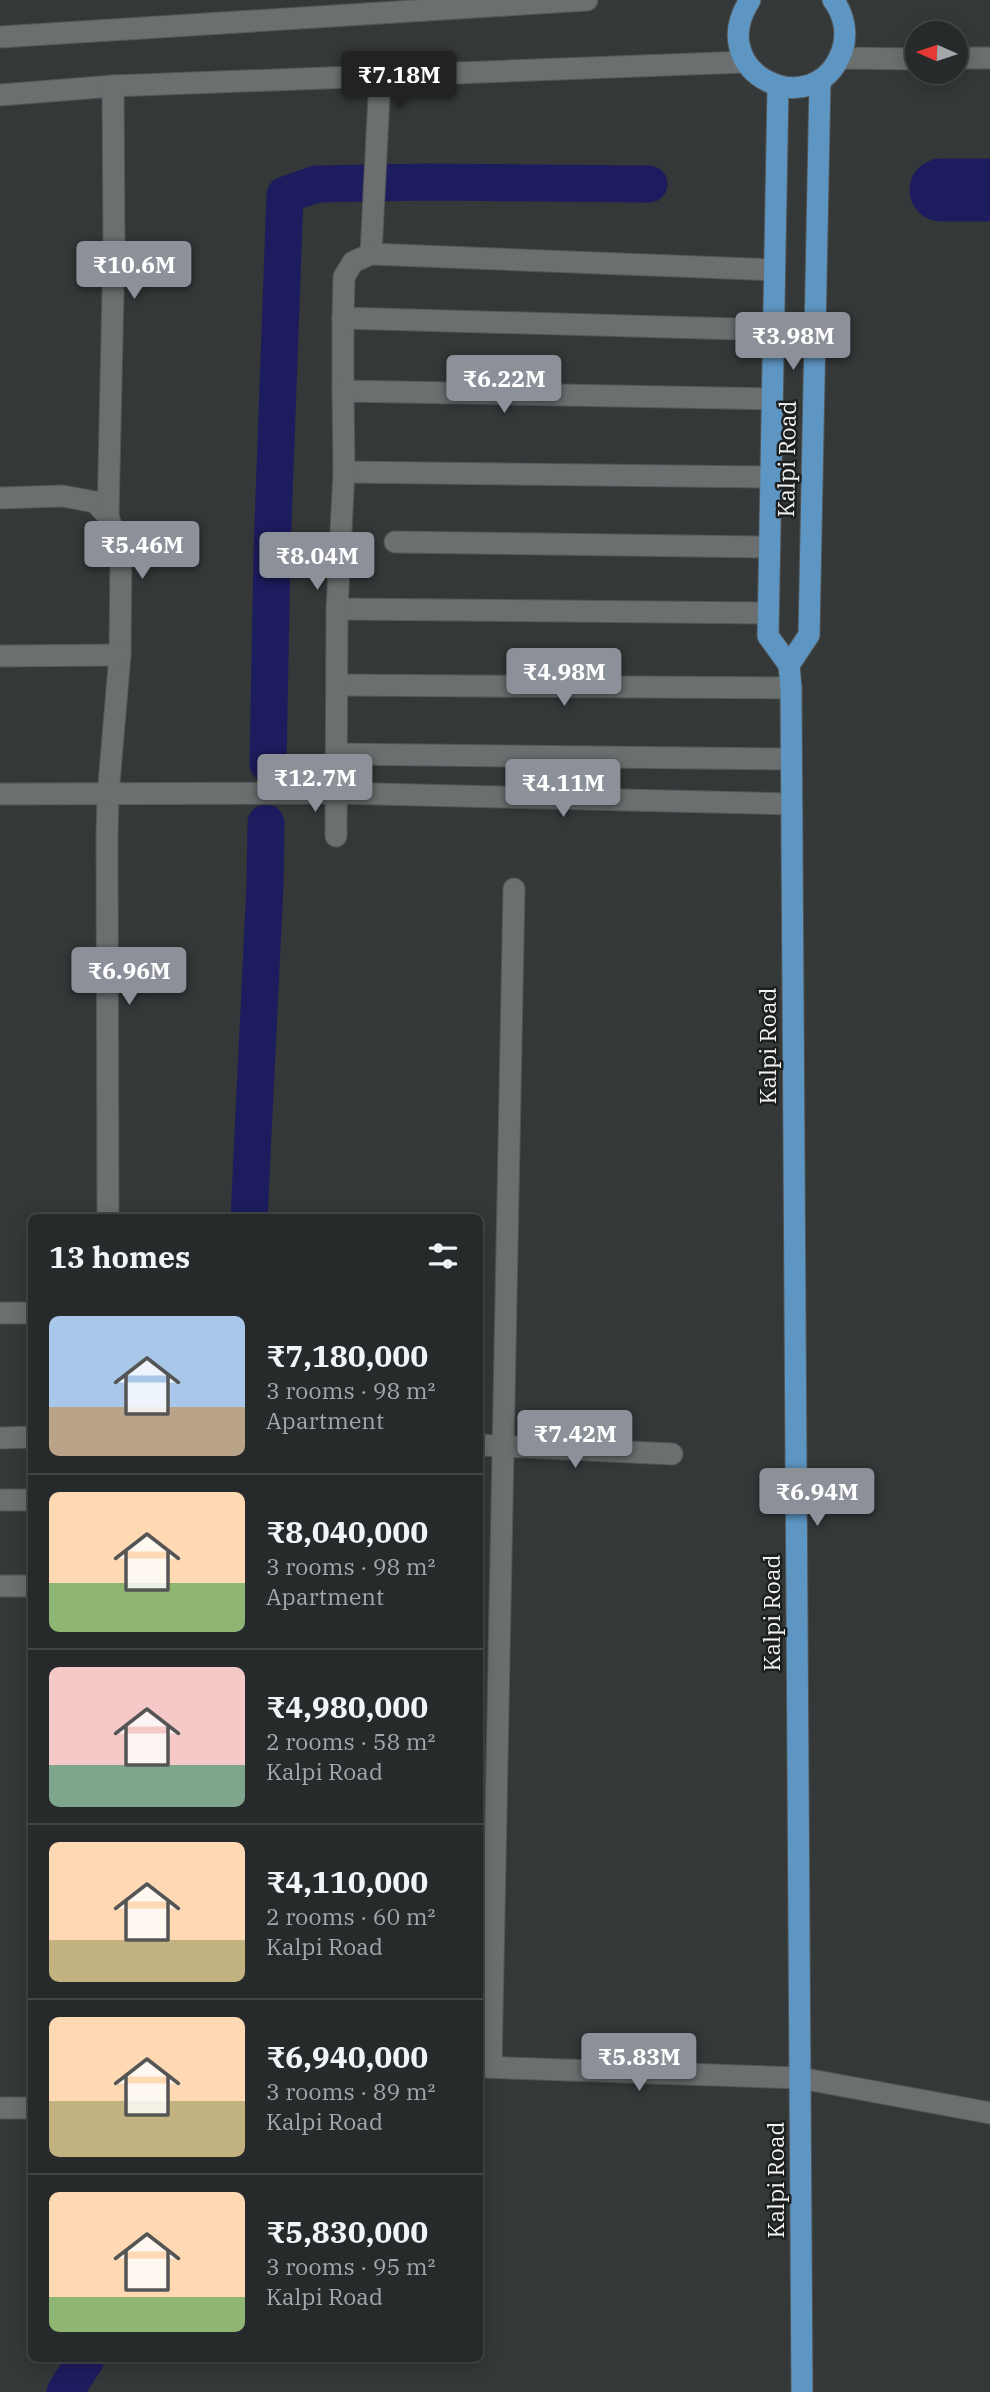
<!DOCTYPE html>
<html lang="en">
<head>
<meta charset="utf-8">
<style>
  body { margin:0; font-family:"IBM Plex Serif",serif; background:#333637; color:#f1f3f6; height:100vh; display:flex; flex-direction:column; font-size:26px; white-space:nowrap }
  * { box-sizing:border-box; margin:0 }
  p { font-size:23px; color:#a4a7a9 }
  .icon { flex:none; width:38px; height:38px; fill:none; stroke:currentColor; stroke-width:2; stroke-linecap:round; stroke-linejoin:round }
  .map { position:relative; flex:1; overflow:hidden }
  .drawer { position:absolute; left:28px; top:1214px; width:455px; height:1148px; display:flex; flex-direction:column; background:#272a2b; border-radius:10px; box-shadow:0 4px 18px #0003,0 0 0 2px #434647 }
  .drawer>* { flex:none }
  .needle { width:46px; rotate:273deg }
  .buttons { position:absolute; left:905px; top:21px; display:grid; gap:14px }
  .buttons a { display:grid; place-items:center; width:63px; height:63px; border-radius:50%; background:#272a2b; box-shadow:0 4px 18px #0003,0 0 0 2px #434647; font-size:35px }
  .price { position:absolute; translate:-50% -60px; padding:0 16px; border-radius:7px; background:#8c9099; color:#fff; font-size:23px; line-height:46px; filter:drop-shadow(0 2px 4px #0008) }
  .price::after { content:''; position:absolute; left:50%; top:42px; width:21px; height:16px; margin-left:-10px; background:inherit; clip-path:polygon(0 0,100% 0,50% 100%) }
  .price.on { background:#222; color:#fff }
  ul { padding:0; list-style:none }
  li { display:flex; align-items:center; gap:21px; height:175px; padding:0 21px }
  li+li { border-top:2px solid #434647 }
  li span { display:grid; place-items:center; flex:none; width:196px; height:140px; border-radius:10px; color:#555 }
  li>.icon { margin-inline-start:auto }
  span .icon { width:84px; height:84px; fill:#fffc; stroke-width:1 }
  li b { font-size:30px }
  h2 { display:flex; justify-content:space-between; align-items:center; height:84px; padding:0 21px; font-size:30px }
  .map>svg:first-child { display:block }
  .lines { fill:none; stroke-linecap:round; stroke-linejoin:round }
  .canal { stroke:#1d1c5e; stroke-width:37 }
  .river { stroke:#1d1c5e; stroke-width:63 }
  .minor-casing { stroke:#535657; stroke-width:23 }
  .major-casing { stroke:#535657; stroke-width:23 }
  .minor { stroke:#6b6f70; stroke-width:21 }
  .major { stroke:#5e96c3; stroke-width:21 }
  .labels { text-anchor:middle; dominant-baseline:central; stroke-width:5; stroke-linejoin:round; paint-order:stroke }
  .street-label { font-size:23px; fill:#f1f3f4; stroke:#1d1f1f }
</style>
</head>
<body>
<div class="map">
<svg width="990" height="2392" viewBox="0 0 990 2392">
  <rect width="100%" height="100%" fill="#343839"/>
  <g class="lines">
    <!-- canal -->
    <g class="canal">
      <path d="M268,764L272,552L285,195L316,184L429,182L649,184"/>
      <path d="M249,1218L265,885L266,823"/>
      <path d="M65,2392L86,2359"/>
    </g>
    <!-- river -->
    <path class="river" d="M941,190H990"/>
    <!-- minor casing -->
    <g class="minor-casing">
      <g id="minor">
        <path d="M0,37L587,0"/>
        <path d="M839,58L917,59"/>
        <path d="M956,58H990"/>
        <path d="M0,95L113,86L745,62"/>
        <path d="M371,254L380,76"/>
        <path d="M343,318V391L772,399"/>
        <path d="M773,330L343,318L344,277L353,262L371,254L774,270"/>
        <path d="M344,472L770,477"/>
        <path d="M0,498L63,496L95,502L108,516L121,555L120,655L108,795L107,835L108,1218"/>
        <path d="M108,516L114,247L113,86"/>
        <path d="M395,542L770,547"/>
        <path d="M337,609L768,613"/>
        <path d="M0,656L120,655"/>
        <path d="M337,685L791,688"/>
        <path d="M336,754L791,759"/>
        <path d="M0,794L336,793L791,804"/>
        <path d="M336,836L337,609L344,472L343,391"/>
        <path d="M0,1313H32"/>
        <path d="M0,1438L32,1437"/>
        <path d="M480,1445L672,1454"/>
        <path d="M0,1500H32"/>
        <path d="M0,1586H32"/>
        <path d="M480,2067L800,2078L990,2113"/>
        <path d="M491,2067L514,889"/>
        <path d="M0,2108H32"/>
      </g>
    </g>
    <!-- major casing -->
    <g class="major-casing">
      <g id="major">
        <path d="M750,0C702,74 815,126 842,51C848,34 844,14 833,0"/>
        <path d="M778,86L768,636L789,665L791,688L802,2392"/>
        <path d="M789,665L809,635L820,80"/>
      </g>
    </g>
    <!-- minor -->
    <use href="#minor" class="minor"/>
    <!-- major -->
    <use href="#major" class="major"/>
  </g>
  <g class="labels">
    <!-- street labels -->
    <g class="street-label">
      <text transform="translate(786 459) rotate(-89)">Kalpi Road</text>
      <text transform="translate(767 1046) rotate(-90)">Kalpi Road</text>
      <text transform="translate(771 1613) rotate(-90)">Kalpi Road</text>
      <text transform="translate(775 2180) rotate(-90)">Kalpi Road</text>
    </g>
  </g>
</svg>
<div class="buttons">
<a><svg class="needle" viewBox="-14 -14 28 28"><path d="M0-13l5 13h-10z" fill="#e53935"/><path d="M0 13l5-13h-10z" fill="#a4a7a9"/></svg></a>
</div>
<b class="price on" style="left:399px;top:111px">₹7.18M</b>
<b class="price" style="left:134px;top:301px">₹10.6M</b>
<b class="price" style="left:793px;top:372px">₹3.98M</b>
<b class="price" style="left:504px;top:415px">₹6.22M</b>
<b class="price" style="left:142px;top:581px">₹5.46M</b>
<b class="price" style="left:317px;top:592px">₹8.04M</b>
<b class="price" style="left:564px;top:708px">₹4.98M</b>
<b class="price" style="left:315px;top:814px">₹12.7M</b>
<b class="price" style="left:563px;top:819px">₹4.11M</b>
<b class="price" style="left:129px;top:1007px">₹6.96M</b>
<b class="price" style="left:575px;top:1470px">₹7.42M</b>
<b class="price" style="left:817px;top:1528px">₹6.94M</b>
<b class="price" style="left:639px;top:2093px">₹5.83M</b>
<section class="drawer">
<h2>13 homes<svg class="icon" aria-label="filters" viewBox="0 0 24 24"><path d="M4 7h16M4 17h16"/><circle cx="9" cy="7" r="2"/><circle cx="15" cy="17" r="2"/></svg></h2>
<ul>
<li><span style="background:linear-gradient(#a9c7e8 65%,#b9a48a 0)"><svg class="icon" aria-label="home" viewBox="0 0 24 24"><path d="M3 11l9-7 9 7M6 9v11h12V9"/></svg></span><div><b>₹7,180,000</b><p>3 rooms · 98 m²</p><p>Apartment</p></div></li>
<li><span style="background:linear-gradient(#ffd9b3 65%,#8fb573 0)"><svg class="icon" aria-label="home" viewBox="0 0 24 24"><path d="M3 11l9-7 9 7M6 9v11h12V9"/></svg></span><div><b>₹8,040,000</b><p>3 rooms · 98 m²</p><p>Apartment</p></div></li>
<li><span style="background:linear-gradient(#f6c9c9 70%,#7fa58c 0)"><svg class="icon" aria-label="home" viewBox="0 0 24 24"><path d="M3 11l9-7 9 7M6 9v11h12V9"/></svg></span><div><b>₹4,980,000</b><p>2 rooms · 58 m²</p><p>Kalpi Road</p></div></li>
<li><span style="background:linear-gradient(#ffd9b3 70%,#c2b280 0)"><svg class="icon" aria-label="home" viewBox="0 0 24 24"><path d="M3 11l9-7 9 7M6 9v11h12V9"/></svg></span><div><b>₹4,110,000</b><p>2 rooms · 60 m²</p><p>Kalpi Road</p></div></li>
<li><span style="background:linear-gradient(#ffd9b3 60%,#c2b280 0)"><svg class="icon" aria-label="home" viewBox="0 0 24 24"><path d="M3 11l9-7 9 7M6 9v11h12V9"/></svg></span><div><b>₹6,940,000</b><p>3 rooms · 89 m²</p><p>Kalpi Road</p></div></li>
<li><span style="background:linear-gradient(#ffd9b3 75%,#8fb573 0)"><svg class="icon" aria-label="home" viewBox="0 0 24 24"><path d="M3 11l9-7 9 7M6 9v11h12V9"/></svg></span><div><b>₹5,830,000</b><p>3 rooms · 95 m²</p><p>Kalpi Road</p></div></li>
</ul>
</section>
</div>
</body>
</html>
